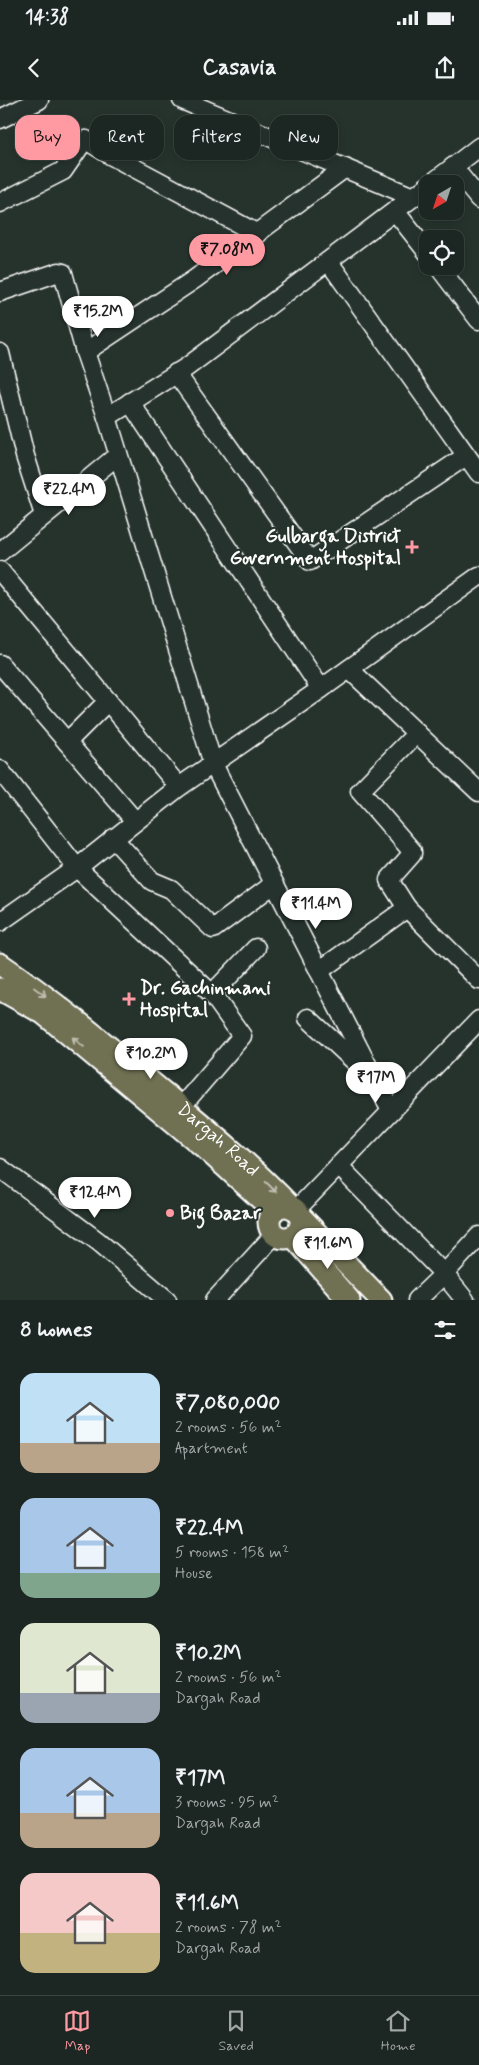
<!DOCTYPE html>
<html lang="en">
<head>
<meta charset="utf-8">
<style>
  body { margin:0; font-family:Mynerve,sans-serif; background:#252e2a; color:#f1f3f6; height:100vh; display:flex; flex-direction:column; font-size:19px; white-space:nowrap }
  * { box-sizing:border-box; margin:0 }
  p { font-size:16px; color:#a0a5a5 }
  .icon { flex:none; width:28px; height:28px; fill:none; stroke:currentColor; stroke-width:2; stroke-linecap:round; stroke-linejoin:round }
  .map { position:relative; height:1200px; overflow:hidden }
  .drawer { display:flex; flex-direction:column; background:#1c2622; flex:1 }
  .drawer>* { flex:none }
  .banner { position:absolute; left:15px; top:15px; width:450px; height:45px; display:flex; gap:10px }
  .needle { width:32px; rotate:219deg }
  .controls { position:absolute; left:419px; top:75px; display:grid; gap:10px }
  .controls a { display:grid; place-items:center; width:45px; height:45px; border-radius:10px; background:#1c2622; box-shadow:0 2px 8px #0003,0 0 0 1px #3a4340; font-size:25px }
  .price { position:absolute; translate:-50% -42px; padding:0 11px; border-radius:18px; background:#fff; color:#222; font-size:16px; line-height:32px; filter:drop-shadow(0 1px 2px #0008) }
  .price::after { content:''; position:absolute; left:50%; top:30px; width:15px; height:11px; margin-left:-8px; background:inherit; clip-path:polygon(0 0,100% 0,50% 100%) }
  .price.selected { background:#ff9aa2; color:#111 }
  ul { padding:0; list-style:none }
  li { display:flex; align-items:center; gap:15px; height:125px; padding:0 20px }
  li span { display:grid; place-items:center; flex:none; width:140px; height:100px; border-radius:15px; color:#555 }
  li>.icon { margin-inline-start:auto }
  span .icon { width:60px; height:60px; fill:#fffc; stroke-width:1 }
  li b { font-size:21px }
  h2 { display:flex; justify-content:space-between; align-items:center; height:60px; padding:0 20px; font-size:21px }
  .tag { padding:0 18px; border-radius:15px; background:#1c2622; box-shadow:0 2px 8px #0003,0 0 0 1px #3a4340; font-size:18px; line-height:45px }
  .tag.selected { background:#ff9aa2; color:#111 }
  .status { display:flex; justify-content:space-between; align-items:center; height:35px; padding:0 25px; background:#1c2622; direction:ltr }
  .status svg { height:14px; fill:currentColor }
  header { display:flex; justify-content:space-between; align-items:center; height:65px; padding:0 20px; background:#1c2622; font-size:22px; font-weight:700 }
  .dock { display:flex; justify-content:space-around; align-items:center; height:70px; border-top:1px solid #3a4340; background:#1c2622; font-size:14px; color:#a0a5a5 }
  .dock a { display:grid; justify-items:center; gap:2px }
  .dock .selected { color:#ff9aa2 }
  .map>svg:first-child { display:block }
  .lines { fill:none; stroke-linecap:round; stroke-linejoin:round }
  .minor-casing { stroke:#fff; stroke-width:21 }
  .major-casing { stroke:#fff; stroke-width:25 }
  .minor { stroke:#26332d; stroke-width:18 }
  .major { stroke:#706f52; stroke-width:21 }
  .oneway { stroke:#bfbeb1 }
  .poi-dot { fill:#ff9aa2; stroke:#26332d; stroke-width:2 }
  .labels { text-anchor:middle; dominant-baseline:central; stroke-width:4; stroke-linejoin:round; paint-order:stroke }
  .poi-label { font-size:19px; font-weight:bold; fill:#fff; stroke:#26332d; text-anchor:start }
  .street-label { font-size:19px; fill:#fff; stroke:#26332d }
</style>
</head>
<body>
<div class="status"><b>14:38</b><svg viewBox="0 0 49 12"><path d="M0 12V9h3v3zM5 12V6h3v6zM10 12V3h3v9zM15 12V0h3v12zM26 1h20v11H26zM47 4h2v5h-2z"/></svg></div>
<header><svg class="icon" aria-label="back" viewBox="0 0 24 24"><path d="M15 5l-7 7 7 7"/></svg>Casavia<svg class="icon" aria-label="share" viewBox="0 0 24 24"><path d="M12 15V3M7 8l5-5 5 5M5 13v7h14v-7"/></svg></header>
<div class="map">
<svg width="479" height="1200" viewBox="0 0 479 1200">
  <rect width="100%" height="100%" fill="#26332d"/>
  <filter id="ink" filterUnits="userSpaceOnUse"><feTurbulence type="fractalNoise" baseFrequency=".02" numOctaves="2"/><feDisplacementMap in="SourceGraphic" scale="10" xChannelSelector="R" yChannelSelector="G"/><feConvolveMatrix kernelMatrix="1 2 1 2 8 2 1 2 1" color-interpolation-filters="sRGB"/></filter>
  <g filter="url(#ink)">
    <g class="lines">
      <!-- minor casing -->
      <g class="minor-casing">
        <g id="minor">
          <path d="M182,0L413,97"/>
          <path d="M0,19L39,0"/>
          <path d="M453,67L479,99"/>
          <path d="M431,84L479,47"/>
          <path d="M0,103L63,71L83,42L86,40L112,56L258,134"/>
          <path d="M395,111L428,153"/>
          <path d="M329,162L479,373"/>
          <path d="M438,166L479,220"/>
          <path d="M0,192L59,172L63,173L85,252L107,317"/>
          <path d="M85,252L195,179L345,68"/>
          <path d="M0,253L25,356L44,415"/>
          <path d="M176,273L310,461L466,356"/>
          <path d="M130,302L321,589"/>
          <path d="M0,452L118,355"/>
          <path d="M0,471L179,687"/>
          <path d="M0,564L135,721"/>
          <path d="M349,569L479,692"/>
          <path d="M67,642L108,601"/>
          <path d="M0,670L77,768L212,894L242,936L181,1007"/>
          <path d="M113,738L152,781L171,789L213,829L274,784"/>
          <path d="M407,808L389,780L412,754V751L360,691L417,633"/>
          <path d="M0,822L77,768L179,687L321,589L479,476"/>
          <path d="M319,871L407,808L479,880"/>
          <path d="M212,894L256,848"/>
          <path d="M308,918L365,971"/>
          <path d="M391,1011L213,664L107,317L187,267L428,86"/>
          <path d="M339,1066L444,1174L417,1200"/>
          <path d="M0,1068L99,1142L167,1200"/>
          <path d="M296,1110L479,920"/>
          <path d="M215,1200L275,1134"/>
          <path d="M465,1200L444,1174L479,1136"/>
        </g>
      </g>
      <!-- major casing -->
      <g class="major-casing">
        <g id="major">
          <path id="s1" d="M0,864C53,900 103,942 152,983C200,1023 248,1062 291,1107"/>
          <path d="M0,889L43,913L205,1048L274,1111"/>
          <circle cx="285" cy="1122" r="16"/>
          <path d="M300,1116L381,1200"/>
          <path d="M293,1136L349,1200"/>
        </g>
      </g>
      <!-- minor -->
      <use href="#minor" class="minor"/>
      <!-- major -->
      <use href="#major" class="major"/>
    </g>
    <!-- one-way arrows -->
    <defs><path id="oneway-shaft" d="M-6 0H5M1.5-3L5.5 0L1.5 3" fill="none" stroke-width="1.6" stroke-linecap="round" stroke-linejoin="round" transform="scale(1.25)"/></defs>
    <g class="oneway">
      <use href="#oneway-shaft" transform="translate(40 892) rotate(37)"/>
      <use href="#oneway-shaft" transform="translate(78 942) rotate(-140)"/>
      <use href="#oneway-shaft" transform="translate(271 1087) rotate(45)"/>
    </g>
  </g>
  <!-- markers -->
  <g class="poi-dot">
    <path d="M409.5 439.5h5v5h5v5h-5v5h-5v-5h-5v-5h5z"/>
    <path d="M126.5 891.5h5v5h5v5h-5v5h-5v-5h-5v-5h5z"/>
    <circle cx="170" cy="1113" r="5"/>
  </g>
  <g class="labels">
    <!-- poi labels -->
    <g class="poi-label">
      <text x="401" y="436" text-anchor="end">Gulbarga District<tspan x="401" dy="22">Government Hospital</tspan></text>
      <text x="140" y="888">Dr. Gachinmani<tspan x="140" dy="22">Hospital</tspan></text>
      <text x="180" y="1113">Big Bazar</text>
    </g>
    <!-- street labels -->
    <g class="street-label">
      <text stroke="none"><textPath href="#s1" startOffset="280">Dargah Road</textPath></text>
    </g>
  </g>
</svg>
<div class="controls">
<a><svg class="needle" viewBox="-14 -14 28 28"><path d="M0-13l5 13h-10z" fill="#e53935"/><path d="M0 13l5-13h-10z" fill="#a0a5a5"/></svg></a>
<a><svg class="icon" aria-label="locate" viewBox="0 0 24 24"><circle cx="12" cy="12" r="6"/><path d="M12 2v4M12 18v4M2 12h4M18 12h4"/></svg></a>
</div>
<b class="price selected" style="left:227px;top:176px">₹7.08M</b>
<b class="price" style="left:98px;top:238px">₹15.2M</b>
<b class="price" style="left:69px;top:416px">₹22.4M</b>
<b class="price" style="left:316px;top:830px">₹11.4M</b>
<b class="price" style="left:151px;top:980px">₹10.2M</b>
<b class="price" style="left:376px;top:1004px">₹17M</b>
<b class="price" style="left:95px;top:1119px">₹12.4M</b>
<b class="price" style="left:328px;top:1170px">₹11.6M</b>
<div class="banner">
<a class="tag selected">Buy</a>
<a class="tag">Rent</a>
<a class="tag">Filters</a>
<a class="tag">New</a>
</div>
</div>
<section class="drawer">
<h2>8 homes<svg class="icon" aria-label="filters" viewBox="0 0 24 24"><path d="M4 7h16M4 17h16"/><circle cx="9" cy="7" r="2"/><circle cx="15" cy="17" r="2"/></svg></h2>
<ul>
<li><span style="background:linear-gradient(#bfe0f5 70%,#b9a48a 0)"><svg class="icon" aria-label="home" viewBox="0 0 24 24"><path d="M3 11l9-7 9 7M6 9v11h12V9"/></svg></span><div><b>₹7,080,000</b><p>2 rooms · 56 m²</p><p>Apartment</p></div></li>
<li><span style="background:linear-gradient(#a9c7e8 75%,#7fa58c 0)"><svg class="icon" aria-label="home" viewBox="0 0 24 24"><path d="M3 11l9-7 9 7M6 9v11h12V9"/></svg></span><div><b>₹22.4M</b><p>5 rooms · 158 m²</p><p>House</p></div></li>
<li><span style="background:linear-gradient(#dfe7d0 70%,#9aa5b1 0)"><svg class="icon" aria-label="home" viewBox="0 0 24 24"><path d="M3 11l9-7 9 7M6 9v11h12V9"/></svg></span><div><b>₹10.2M</b><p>2 rooms · 56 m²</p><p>Dargah Road</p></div></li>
<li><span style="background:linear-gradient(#a9c7e8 65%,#b9a48a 0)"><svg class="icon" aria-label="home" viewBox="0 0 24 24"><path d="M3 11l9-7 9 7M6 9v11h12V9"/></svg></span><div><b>₹17M</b><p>3 rooms · 95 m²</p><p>Dargah Road</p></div></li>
<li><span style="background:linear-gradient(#f6c9c9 60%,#c2b280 0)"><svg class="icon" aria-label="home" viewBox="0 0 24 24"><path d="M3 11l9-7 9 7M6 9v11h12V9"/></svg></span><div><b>₹11.6M</b><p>2 rooms · 78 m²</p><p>Dargah Road</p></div></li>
</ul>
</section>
<nav class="dock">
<a class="selected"><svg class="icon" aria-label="map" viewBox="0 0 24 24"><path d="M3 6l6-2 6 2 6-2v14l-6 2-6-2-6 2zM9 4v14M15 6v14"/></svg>Map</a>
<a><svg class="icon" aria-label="saved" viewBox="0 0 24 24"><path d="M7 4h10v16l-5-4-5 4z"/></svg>Saved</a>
<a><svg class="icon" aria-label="home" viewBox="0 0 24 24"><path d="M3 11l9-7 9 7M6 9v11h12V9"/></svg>Home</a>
</nav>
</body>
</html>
